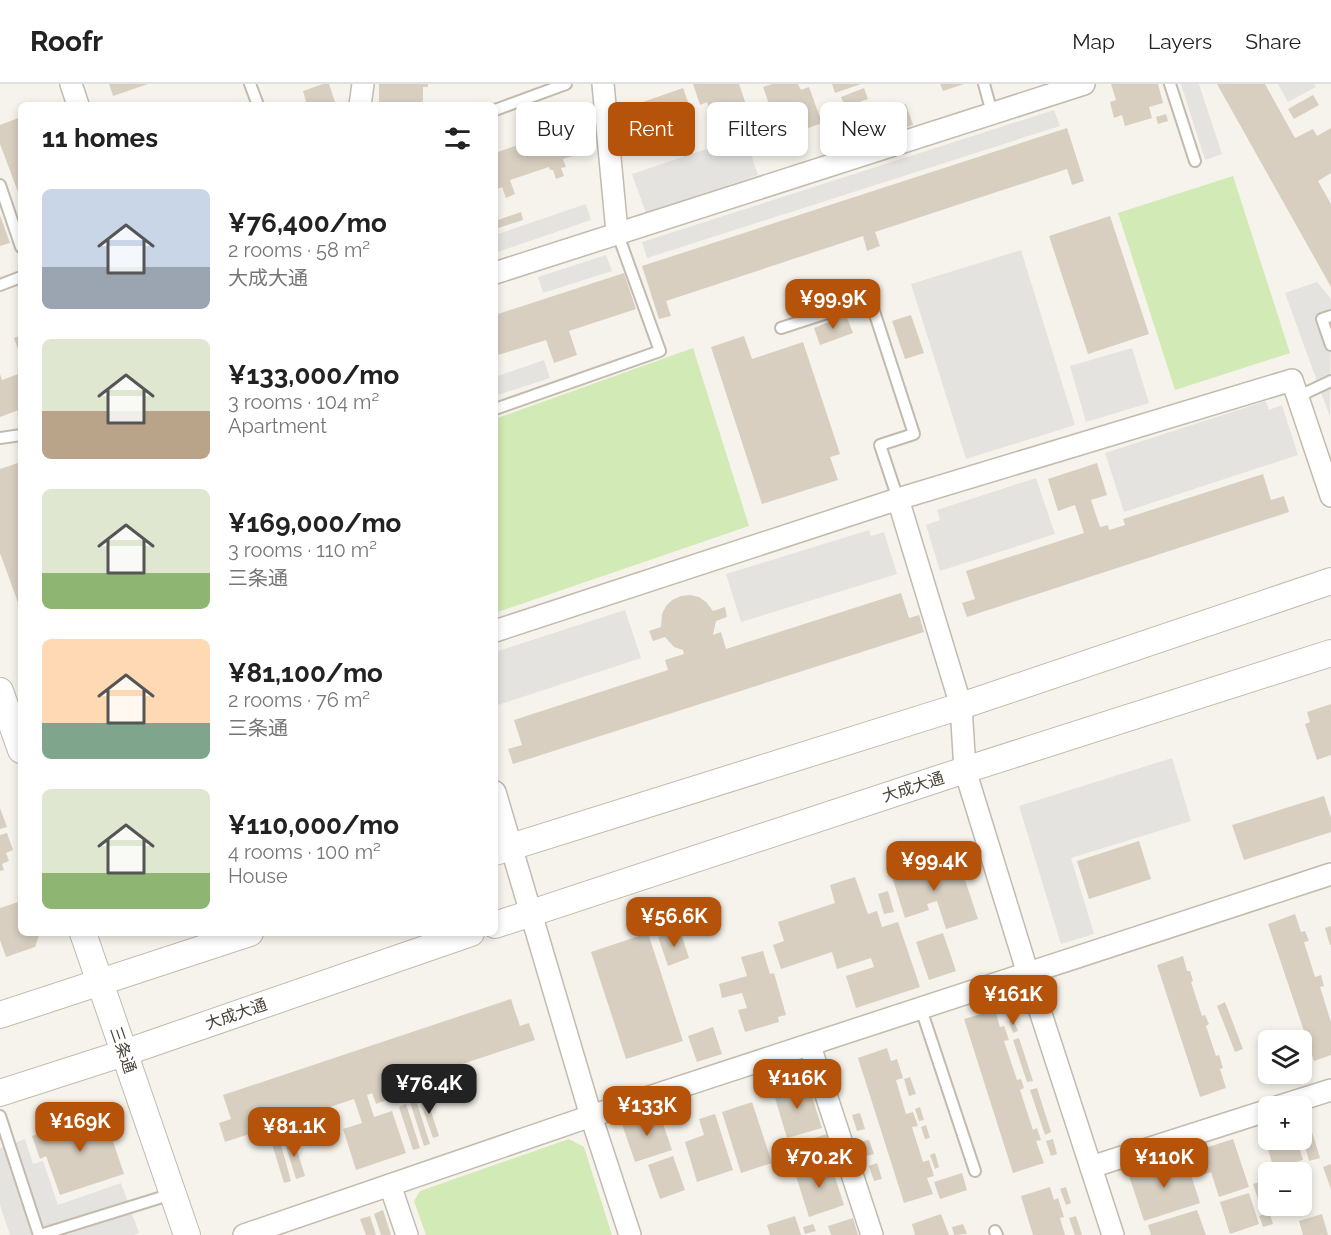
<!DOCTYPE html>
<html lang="en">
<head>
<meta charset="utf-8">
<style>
  body { margin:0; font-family:Raleway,"Noto Sans JP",sans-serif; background:#f6f6f6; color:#222; height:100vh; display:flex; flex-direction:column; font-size:22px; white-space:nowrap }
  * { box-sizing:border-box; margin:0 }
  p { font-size:20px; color:#767676 }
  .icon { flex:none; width:33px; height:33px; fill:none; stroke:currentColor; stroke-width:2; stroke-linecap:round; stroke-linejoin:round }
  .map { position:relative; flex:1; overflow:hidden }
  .sheet { position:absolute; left:18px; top:18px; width:480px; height:834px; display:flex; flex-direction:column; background:#fff; border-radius:9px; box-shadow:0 3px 9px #0003 }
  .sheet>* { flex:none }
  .hud { position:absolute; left:516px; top:18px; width:570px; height:54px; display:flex; gap:12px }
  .tools { position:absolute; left:1258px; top:946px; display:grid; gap:12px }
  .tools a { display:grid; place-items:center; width:54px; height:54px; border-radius:9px; background:#fff; box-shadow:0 3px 9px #0003; font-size:30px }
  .price { position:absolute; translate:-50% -51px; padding:0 14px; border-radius:12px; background:#b45309; color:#fff; font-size:20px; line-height:39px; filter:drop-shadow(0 2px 3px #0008) }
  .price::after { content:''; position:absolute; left:50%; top:36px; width:18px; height:14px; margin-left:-9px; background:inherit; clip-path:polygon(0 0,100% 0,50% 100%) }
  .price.active { background:#222; color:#fff }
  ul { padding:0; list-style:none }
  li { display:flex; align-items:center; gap:18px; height:150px; padding:0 24px }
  li span { display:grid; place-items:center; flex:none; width:168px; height:120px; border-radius:9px; color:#555 }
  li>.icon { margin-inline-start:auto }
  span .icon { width:72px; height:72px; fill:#fffc; stroke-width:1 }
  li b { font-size:26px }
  h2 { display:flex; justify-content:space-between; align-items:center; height:72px; padding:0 24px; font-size:26px }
  .pill { padding:0 21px; border-radius:9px; background:#fff; box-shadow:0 3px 9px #0003; font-size:21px; line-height:54px }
  .pill.active { background:#b45309; color:#fff }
  header { display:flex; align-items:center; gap:36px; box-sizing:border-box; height:84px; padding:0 30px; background:#fff; border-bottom:2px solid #e0e0e0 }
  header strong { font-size:28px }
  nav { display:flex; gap:33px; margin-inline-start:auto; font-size:21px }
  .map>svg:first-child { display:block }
  .park { fill:#d2eab5 }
  .parking { fill:#e5e3e0 }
  .building { fill:#d8cfc1 }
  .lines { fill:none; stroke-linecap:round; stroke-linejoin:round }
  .service-casing { stroke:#c2bbae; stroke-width:14 }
  .minor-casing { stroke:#c2bbae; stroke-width:24 }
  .tertiary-casing { stroke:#c2bbae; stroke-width:28 }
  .service { stroke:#fff; stroke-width:10 }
  .minor { stroke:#fff; stroke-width:21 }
  .tertiary { stroke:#fff; stroke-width:26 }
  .labels { text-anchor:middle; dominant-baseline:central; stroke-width:6; stroke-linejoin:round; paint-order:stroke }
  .street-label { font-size:16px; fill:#4b4439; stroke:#fff }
</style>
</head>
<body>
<header>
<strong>Roofr</strong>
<nav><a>Map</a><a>Layers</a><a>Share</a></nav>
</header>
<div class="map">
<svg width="1331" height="1151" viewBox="0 0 1331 1151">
  <rect width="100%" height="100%" fill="#f6f3ec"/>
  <!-- park -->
  <g class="park">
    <path d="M1233,92L1290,269L1175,306L1118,129Z"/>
    <path d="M693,264L749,442L495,529V335Z"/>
    <path d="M569,1055L584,1063L612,1151H426L414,1117L420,1107Z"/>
  </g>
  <!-- parking -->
  <g class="parking">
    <path d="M1181,0H1199L1222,70L1205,76Z"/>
    <path d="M1278,0H1314L1316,3L1288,18Z"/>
    <path d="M1054,26L1060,42L647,174L642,158Z"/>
    <path d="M745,52L758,91L646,129L632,90Z"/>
    <path d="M586,120L591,136L495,169V151Z"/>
    <path d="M1021,166L1075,341L966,375L911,200Z"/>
    <path d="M606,171L612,187L543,209L538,193Z"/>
    <path d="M1317,198L1331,215L1330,333L1285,209Z"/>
    <path d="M1132,264L1149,319L1086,338L1070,282Z"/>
    <path d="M544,276L550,294L495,312V293Z"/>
    <path d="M1266,317L1269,326L1282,321L1298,371L1124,428L1105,369Z"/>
    <path d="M1036,394L1055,450L940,487L926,441L940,436L937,426Z"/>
    <path d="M869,446L871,452L884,448L897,490L741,538L726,490Z"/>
    <path d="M625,526L641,574L495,622V568Z"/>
    <path d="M1172,674L1191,737L1071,774L1094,850L1061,860L1019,722Z"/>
    <path d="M25,1055L33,1080L43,1077L58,1121L121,1099L139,1149L134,1151H10L0,1121V1064Z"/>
  </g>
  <!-- building -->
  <g class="building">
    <path d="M109,0H148L113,12Z"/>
    <path d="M323,0H329L336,21H307L303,7Z"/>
    <path d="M379,0H428V3H423V17L416,21H379Z"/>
    <path d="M693,0H739L753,41L718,53L707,18L700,21Z"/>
    <path d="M772,0H798L801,6L809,3L822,39L781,54L763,3Z"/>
    <path d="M832,0H861L835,9Z"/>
    <path d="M940,0H964L943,7Z"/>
    <path d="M1111,0H1158L1163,19L1149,23L1152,34L1125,42L1122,31L1114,34L1110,18L1116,16Z"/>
    <path d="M1217,0H1265L1295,54L1313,45L1317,52L1331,44V89L1318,97L1331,120V203Z"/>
    <path d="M683,4L695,38L652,53L640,19Z"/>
    <path d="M864,4L868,15L845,23L841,13Z"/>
    <path d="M1313,11L1319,21L1294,35L1288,25Z"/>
    <path d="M906,20L913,41L880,52L873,31Z"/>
    <path d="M1166,30L1168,37L1158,40L1156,33Z"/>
    <path d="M21,33V116L0,60V41Z"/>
    <path d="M573,42L583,69L563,75L566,83L561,84L564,92L556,95L553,86H550L549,83L510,96L515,110L506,114L502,103L495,106V69Z"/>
    <path d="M1067,44L1084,97L1072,101L1067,85L875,148L880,162L867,167L863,152L666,217L671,232L659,235L642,182Z"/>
    <path d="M521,128L523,136L495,145V137Z"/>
    <path d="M0,131L10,159L0,162Z"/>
    <path d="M1110,132L1149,250L1088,270L1049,152Z"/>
    <path d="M624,189L636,225L569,247L577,271L554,279L546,256L495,272V231Z"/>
    <path d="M846,231L853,249L820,261L814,244Z"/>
    <path d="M911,231L924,269L905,275L892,237Z"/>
    <path d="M21,251V274L14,254Z"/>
    <path d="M744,252L752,275L803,258L840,370L830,373L838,396L762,420L711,263Z"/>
    <path d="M21,289V325L0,333V290L2,296Z"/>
    <path d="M21,378V527L0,469V385Z"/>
    <path d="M1097,379L1107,411L1091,416L1100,443L1108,441L1109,446L1125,441L1123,435L1263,390L1271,416L1284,412L1289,428L967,533L962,519L975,515L966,487L1084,449L1075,421L1058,427L1048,395Z"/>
    <path d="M901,509L909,534L919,531L924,548L513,680L508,665L522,661L514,636L668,586L665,576L684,570L683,566L674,563L665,553L653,557L649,547L661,543L662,530L666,522L672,516L681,512L690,511L699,513L706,518L713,527L725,523L727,533L716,537L713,551L721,548L726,565Z"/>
    <path d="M1331,620V671L1317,676L1305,640L1310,638L1307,628Z"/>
    <path d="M1324,712L1331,734V748L1244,776L1232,741Z"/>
    <path d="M0,724L7,743L0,745Z"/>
    <path d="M7,749L13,766L6,769L9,777L2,780L4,786L0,787V751Z"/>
    <path d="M1139,757L1151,795L1089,815L1077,777Z"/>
    <path d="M903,771L911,794L959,778L978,835L946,845L937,817L927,820L929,826L905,834L887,777Z"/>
    <path d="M855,793L868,830L877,827L882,843L898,838L920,903L856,924L846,892L874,883L871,874L837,885L832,868L781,885L773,861L784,857L778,838L835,819L830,801Z"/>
    <path d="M888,807L894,828L884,830L878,810Z"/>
    <path d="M21,817V849H40L35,863L6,873L0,856V824Z"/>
    <path d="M1295,830L1301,848L1305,847L1309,857L1304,858L1315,893L1321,891L1324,902L1320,903L1331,938V971L1314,977L1268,840Z"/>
    <path d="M1331,842V861H1330L1325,844Z"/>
    <path d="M680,846L689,874L668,882L658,853Z"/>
    <path d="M648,849L683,957L626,975L591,868Z"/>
    <path d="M943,849L956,887L929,896L916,858Z"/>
    <path d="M763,867L770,890L774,889L786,931L778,933L779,938L745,948L738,926L747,924L742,909L722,914L719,900L747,892L741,873Z"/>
    <path d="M1183,872L1187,887H1190L1193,897L1191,898L1202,932L1205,931L1209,940L1206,942L1216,972L1219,971L1223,984L1220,985L1226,1004L1200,1013L1157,881Z"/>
    <path d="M511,915L520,942L529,939L535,956L387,1005L390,1015L376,1020L372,1009L367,1011L374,1033L392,1027L406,1069L356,1086L343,1045L362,1039L354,1015L225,1058L219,1039L231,1035L223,1011Z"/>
    <path d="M1225,918L1243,965L1235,968L1217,922Z"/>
    <path d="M995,926L1000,943L1004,942L1009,956L1004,957L1017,996L1021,995L1024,1004L1020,1006L1033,1046L1037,1044L1041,1056L1036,1057L1044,1079L1013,1089L964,935Z"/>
    <path d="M1013,935L1018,947L1013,949L1009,937Z"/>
    <path d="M713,943L722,970L697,978L688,952Z"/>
    <path d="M1019,954L1033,997L1027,998L1013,956Z"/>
    <path d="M887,964L891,977L897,975L903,994L896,996L906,1030L913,1028L918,1042L912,1043L923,1078L929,1076L934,1092L927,1094L933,1110L904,1119L858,974Z"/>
    <path d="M910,993L916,1010L909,1012L904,995Z"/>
    <path d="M807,997L822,1044L787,1054L773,1007Z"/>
    <path d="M1037,1004L1051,1048L1045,1051L1030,1006Z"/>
    <path d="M425,1009L439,1052L433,1054L418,1011Z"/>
    <path d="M416,1016L430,1060L424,1062L410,1018Z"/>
    <path d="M752,1018L772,1079L741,1089L722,1028Z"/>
    <path d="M406,1020L420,1064L413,1066L399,1023Z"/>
    <path d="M920,1023L924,1036L919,1037L915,1025Z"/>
    <path d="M103,1028L124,1090L60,1111L46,1072L40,1075L32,1052Z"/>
    <path d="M659,1028L672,1066L635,1078L622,1040Z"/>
    <path d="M860,1029L865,1045L857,1047L852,1031Z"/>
    <path d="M715,1030L733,1086L697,1098L685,1058L704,1051L699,1035Z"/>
    <path d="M926,1041L930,1054L925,1055L921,1043Z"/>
    <path d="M1269,1044V1056H1297L1303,1076L1274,1085L1262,1046Z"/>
    <path d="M1312,1048L1320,1074L1309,1077L1302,1051Z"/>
    <path d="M827,1050L834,1072L787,1087L782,1072L794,1068L792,1061Z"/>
    <path d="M293,1053L305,1092L296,1095L284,1056Z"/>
    <path d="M1053,1055L1057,1070L1051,1072L1046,1057Z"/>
    <path d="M1233,1055L1249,1103L1219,1113L1211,1088L1200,1092L1193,1068Z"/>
    <path d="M869,1056L874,1070L865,1072L860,1058Z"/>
    <path d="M280,1057L291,1097L284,1099L272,1060Z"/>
    <path d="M935,1069L939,1083L935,1085L930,1071Z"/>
    <path d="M673,1072L685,1106L660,1115L648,1081Z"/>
    <path d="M1172,1075L1174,1082L1187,1078L1200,1119L1144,1137L1128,1089Z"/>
    <path d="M830,1078L844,1121L809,1133L795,1089Z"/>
    <path d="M877,1079L882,1095L874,1097L869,1082Z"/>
    <path d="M1331,1080V1105L1323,1083Z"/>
    <path d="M962,1089L967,1106L940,1115L934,1098Z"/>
    <path d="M1302,1092L1309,1111L1302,1114Z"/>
    <path d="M1269,1095V1122H1277L1262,1127L1253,1100Z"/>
    <path d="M1050,1103L1054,1116L1058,1114L1064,1133L1060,1134L1065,1151H1033L1021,1112Z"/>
    <path d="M1066,1103L1071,1119L1066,1121L1060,1105Z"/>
    <path d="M1249,1109L1259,1140L1230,1150L1220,1118Z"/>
    <path d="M383,1126L391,1151H381L374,1130Z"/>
    <path d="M1197,1126L1206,1151H1151L1148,1141Z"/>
    <path d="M1269,1128L1273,1140L1263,1143L1259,1132Z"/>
    <path d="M941,1130L949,1151H915L912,1140Z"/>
    <path d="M1322,1130L1328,1151H1303L1299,1137Z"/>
    <path d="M370,1132L376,1151H366L360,1135Z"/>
    <path d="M795,1132L801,1151H770L767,1141Z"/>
    <path d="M1076,1132L1082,1151H1075L1069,1134Z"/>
    <path d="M853,1134L858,1151H831L828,1142Z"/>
    <path d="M813,1140L816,1147L805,1150L803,1143Z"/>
    <path d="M963,1140L967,1150L954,1151L952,1143Z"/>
  </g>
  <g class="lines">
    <!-- service casing -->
    <g class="service-casing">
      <g id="service">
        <path d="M250,0L258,21"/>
        <path d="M984,0L992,29"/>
        <path d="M1170,0L1195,77"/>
        <path d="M495,26L566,0"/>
        <path d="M0,101L21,163"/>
        <path d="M0,201L21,193"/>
        <path d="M1331,232L1322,235L1331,261"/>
        <path d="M781,244L870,215L914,350L880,361L898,415"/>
        <path d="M1297,313L1331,297"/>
        <path d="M495,325L660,267L617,148"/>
        <path d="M0,354L21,351"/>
        <path d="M921,925L975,1087"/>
        <path d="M0,1032L39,1151"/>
        <path d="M995,1147L997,1151"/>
        <path d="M40,1151L172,1110"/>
      </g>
    </g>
    <!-- minor casing -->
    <g class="minor-casing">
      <g id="minor">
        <path d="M71,0L78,21"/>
        <path d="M603,0L617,148"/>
        <path d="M360,21L363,0"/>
        <path d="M495,189L1084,0"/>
        <path d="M898,415L961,622L965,686L1028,890L1113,1151"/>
        <path d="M495,547L898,415L1292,296L1331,412"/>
        <path d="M495,708L591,1032L630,1151"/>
        <path d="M810,962L872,1151"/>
        <path d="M1277,1023L1331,1006"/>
        <path d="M1091,1083L1269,1026"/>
        <path d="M390,1101L407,1151"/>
        <path d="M244,1151L591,1032L1331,790"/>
      </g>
    </g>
    <!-- tertiary casing -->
    <g class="tertiary-casing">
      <g id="tertiary">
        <path d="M0,607L21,666"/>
        <path d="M495,768L961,622L1331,497"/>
        <path d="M495,841L965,686L1331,569"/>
        <path d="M83,849L187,1151"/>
        <path d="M0,931L250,849"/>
        <path d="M0,1009L124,969L471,849"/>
      </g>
    </g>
    <!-- service -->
    <use href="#service" class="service"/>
    <!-- minor -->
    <use href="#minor" class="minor"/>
    <!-- tertiary -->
    <use href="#tertiary" class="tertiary"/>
  </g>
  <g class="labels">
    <!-- street labels -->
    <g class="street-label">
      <text transform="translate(913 703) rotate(-18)">大成大通</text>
      <text transform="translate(236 930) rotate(-19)">大成大通</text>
      <text transform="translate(123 966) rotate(71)">三条通</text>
    </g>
  </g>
</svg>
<div class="tools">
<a><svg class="icon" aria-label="layers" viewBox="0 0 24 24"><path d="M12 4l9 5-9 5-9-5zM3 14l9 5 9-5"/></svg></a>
<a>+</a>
<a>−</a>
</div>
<b class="price" style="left:833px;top:246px">¥99.9K</b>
<b class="price" style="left:934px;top:808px">¥99.4K</b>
<b class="price" style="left:674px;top:864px">¥56.6K</b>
<b class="price" style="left:1013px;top:942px">¥161K</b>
<b class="price" style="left:797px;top:1026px">¥116K</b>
<b class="price active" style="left:429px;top:1031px">¥76.4K</b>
<b class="price" style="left:647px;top:1053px">¥133K</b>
<b class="price" style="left:80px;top:1069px">¥169K</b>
<b class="price" style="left:294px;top:1074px">¥81.1K</b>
<b class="price" style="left:819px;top:1105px">¥70.2K</b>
<b class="price" style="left:1164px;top:1105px">¥110K</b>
<div class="hud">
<a class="pill">Buy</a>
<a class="pill active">Rent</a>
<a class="pill">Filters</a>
<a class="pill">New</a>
</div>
<section class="sheet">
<h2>11 homes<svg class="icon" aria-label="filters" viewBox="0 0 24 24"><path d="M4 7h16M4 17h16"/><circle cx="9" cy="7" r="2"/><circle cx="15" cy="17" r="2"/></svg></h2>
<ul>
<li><span style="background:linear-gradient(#c9d6e8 65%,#9aa5b1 0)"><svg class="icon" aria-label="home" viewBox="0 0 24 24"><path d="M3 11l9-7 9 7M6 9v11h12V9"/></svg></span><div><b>¥76,400/mo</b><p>2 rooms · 58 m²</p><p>大成大通</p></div></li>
<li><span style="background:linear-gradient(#dfe7d0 60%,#b9a48a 0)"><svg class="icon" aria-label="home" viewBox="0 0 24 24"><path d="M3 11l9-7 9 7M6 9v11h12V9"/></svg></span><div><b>¥133,000/mo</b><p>3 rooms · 104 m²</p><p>Apartment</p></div></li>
<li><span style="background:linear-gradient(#dfe7d0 70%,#8fb573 0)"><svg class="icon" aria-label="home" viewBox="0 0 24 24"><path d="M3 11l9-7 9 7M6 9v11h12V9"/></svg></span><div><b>¥169,000/mo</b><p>3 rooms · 110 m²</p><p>三条通</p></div></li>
<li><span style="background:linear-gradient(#ffd9b3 70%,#7fa58c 0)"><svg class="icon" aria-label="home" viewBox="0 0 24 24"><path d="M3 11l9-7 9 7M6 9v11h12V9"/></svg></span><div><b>¥81,100/mo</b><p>2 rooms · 76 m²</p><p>三条通</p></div></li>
<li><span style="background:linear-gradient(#dfe7d0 70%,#8fb573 0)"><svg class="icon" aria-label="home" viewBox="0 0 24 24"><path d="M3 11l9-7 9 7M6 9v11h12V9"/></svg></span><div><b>¥110,000/mo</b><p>4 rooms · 100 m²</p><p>House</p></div></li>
</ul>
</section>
</div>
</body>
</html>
